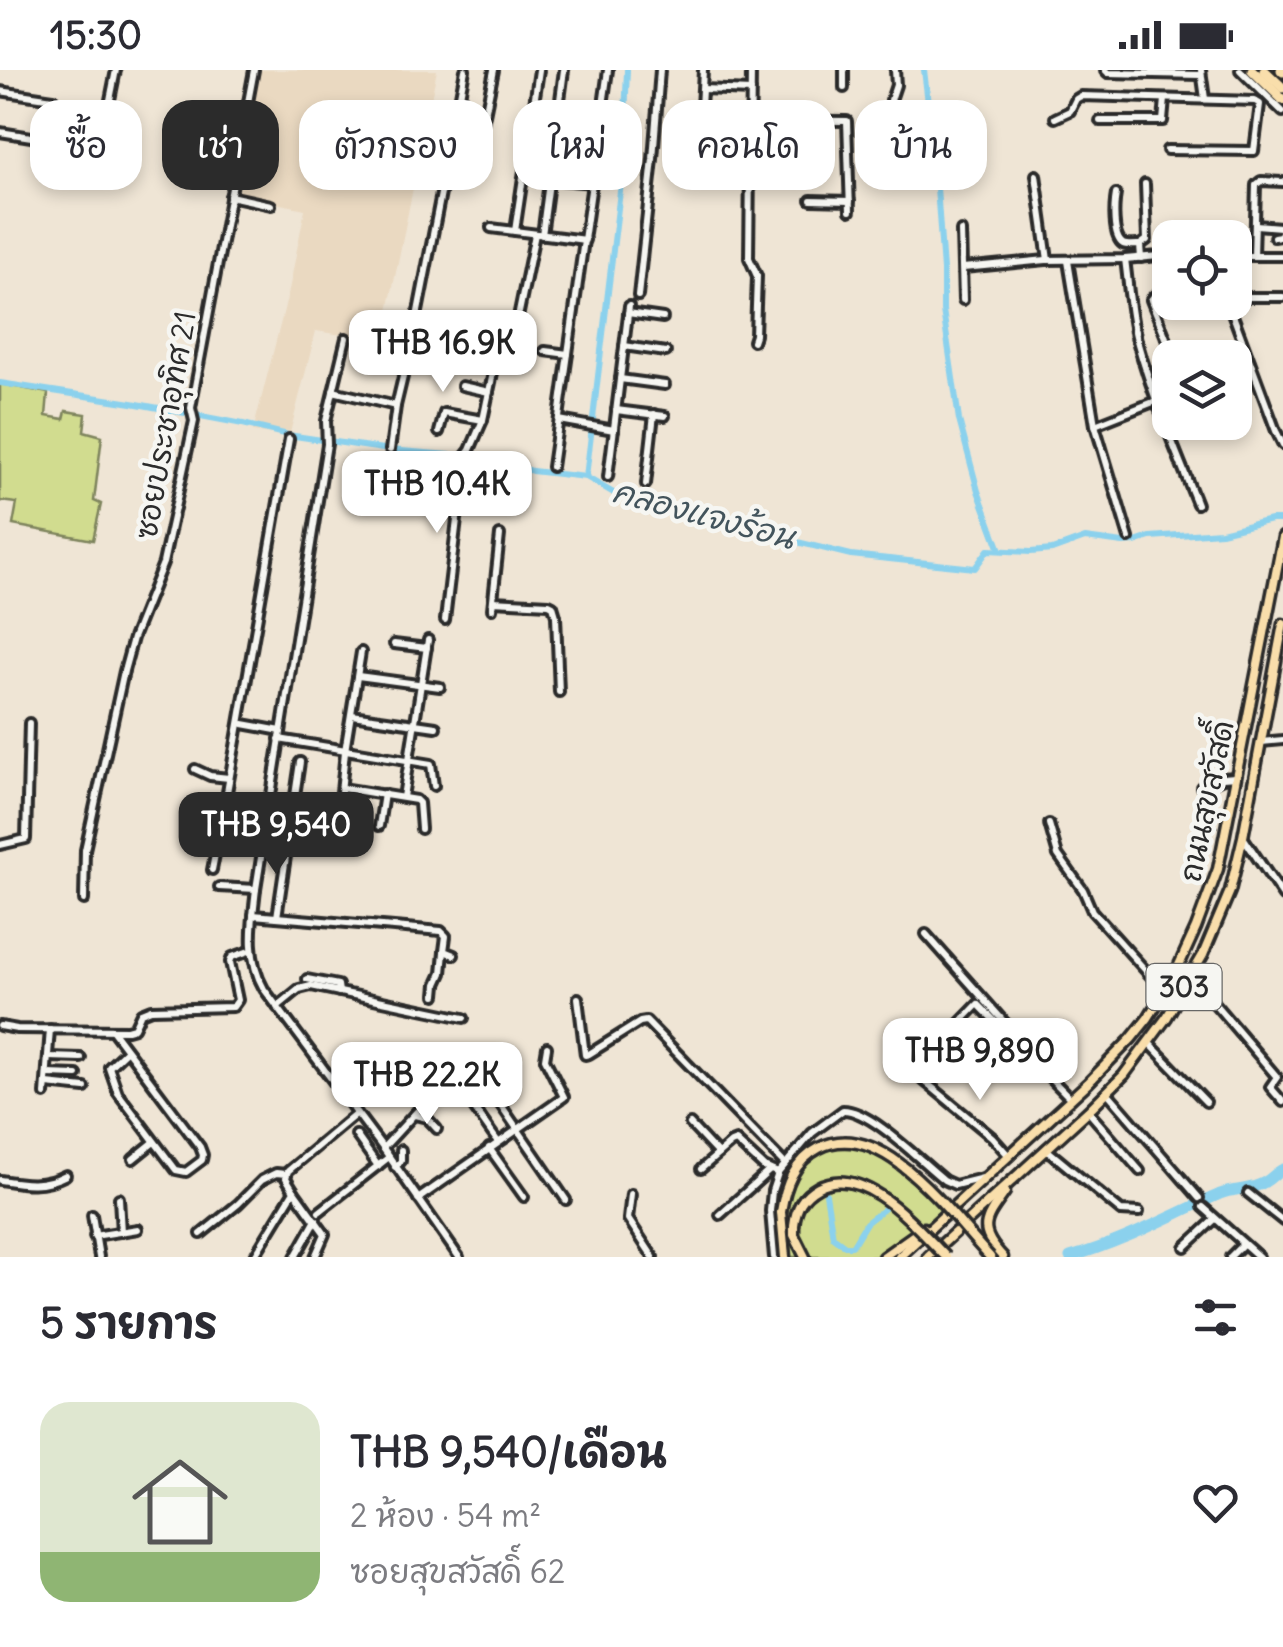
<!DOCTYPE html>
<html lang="th">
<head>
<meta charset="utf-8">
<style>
  body { margin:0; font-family:Delius,"Playpen Sans Thai",sans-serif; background:#f7f7f7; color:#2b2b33; height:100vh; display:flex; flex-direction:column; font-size:38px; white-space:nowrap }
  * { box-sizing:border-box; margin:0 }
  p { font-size:32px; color:#7c7c81 }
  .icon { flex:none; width:55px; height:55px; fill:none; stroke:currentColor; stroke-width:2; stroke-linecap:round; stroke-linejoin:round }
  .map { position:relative; height:1187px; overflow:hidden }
  .details { display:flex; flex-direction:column; background:#fff; flex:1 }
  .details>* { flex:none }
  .banner { position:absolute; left:30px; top:30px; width:1225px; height:90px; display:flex; gap:20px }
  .fabs { position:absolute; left:1152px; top:150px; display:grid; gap:20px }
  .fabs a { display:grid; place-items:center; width:100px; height:100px; border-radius:20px; background:#fff; box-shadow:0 5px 15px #0003; font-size:50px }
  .price { position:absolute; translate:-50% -85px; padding:0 22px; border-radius:20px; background:#fff; color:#222; font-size:32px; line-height:65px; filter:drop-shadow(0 2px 5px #0008) }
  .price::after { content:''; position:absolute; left:50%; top:60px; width:30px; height:22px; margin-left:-15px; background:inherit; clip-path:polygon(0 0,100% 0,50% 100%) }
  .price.current { background:#2b2b2b; color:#fff }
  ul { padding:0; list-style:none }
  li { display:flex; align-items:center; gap:30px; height:250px; padding:0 40px }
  li span { display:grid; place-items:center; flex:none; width:280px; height:200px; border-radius:30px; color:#555 }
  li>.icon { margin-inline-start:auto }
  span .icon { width:120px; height:120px; fill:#fffc; stroke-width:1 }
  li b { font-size:42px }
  h2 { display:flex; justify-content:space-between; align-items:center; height:120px; padding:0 40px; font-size:42px }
  .chip { padding:0 35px; border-radius:30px; background:#fff; box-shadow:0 5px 15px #0003; font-size:35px; line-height:90px }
  .chip.current { background:#2b2b2b; color:#fff }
  .status { display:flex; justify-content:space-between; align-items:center; height:70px; padding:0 50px; background:#fff; direction:ltr }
  .status svg { height:28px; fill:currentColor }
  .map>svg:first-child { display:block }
  .built { fill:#ead9c1 }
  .green { fill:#d1dc8f; stroke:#7e845d; stroke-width:2.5 }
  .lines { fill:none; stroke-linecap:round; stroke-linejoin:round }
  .canal { stroke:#8bd1ed; stroke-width:6 }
  .river { stroke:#8bd1ed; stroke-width:11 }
  .minor-casing { stroke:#2b2b2b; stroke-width:14 }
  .major-casing { stroke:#2b2b2b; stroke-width:15 }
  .highway-casing { stroke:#2b2b2b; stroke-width:16 }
  .minor { stroke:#f6f6f2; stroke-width:6 }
  .major { stroke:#f9deab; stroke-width:8 }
  .highway { stroke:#f9deab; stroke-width:9 }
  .major-bridge-casing { stroke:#2b2b2b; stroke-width:15; stroke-linecap:butt }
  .major-bridge { stroke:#f9deab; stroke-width:8 }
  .labels { text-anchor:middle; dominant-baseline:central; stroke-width:9; stroke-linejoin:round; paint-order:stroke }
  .shield { fill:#f6f6f2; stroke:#686867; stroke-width:2.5 }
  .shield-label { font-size:28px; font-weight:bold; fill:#2b2b2b }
  .street-label { font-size:30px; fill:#2b2b2b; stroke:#f6f6f2 }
  .water-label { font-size:32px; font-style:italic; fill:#43545c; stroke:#f6f6f2 }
</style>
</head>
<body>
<div class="status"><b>15:30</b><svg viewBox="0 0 49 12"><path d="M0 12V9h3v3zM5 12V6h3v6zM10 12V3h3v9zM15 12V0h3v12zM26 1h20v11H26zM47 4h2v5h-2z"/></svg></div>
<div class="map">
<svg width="1283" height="1187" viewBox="0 0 1283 1187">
  <rect width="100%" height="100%" fill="#efe5d5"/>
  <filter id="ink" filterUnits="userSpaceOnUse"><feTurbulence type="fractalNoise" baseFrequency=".01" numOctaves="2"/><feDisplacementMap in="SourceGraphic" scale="20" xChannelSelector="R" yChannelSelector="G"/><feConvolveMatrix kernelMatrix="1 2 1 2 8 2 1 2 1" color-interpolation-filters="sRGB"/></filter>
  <g filter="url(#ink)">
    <!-- built -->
    <path class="built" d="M259,0H437L382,271L316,261L289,367L253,361L289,220L305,139L236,125Z"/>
    <!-- green -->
    <g class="green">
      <path d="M0,314L48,323L46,346L64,349L66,341L86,344L84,361L102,366L94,431L101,434L93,470L13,455L17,433L0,431Z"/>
      <path d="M853,1071L896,1091L944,1137L889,1187H785L781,1131L795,1095L814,1078Z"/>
    </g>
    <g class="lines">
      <!-- canal -->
      <g class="canal">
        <path d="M924,0L935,90L943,200V240L959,350L978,421L1000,480"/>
        <path d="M0,313L132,333L243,354L288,365L390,380L497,389L532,401L586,407L617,425L645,430L679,443L714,447L764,464L851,485L975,498L988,480L1031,482L1052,480L1085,468L1123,473L1135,472L1150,467L1221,462L1271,450H1283"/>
        <path d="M586,407L623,96L627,0"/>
        <path d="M826,1124L833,1167L845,1176H852L866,1153L884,1139"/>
      </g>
      <!-- river -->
      <path class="river" d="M1070,1187C1123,1172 1170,1146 1220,1124C1234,1118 1251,1121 1265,1112C1272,1108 1276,1102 1283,1099"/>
      <!-- minor casing -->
      <g class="minor-casing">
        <g id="minor">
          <path d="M751,0L749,188L757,206L755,265L753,271"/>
          <path d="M844,0V18"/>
          <path d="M895,0L896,15L891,30L898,90"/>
          <path d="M1105,0L1108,3L1200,5"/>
          <path d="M1201,0L1205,29"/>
          <path d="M1240,0L1283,42"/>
          <path d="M703,19L751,21"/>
          <path d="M0,21L53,29"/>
          <path d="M1055,48L1070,41L1076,29L1081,26L1255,31L1260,34L1254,81L1167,80"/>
          <path d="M106,50L116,0"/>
          <path d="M750,50L847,51L850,141"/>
          <path d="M1100,51H1163L1165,29"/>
          <path d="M0,62L44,69"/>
          <path d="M529,67L598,75"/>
          <path d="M699,76L703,0"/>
          <path d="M897,82L925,84"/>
          <path d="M474,99L494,0"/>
          <path d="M1036,105L1048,190"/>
          <path d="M549,109L593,113"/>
          <path d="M1116,124C1114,135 1112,167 1123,174C1126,176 1137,175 1140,175L1141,188"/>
          <path d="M230,126L271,135"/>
          <path d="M811,130L850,131"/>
          <path d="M1256,155L1281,157L1283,160"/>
          <path d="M491,158L585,170"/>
          <path d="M515,161L539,0"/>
          <path d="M961,161L963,230"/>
          <path d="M542,165L564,0"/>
          <path d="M1274,167L1280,166L1283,161"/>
          <path d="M1140,175L1147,170L1145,114"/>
          <path d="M1235,186H1283"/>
          <path d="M1254,186L1256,115L1261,111L1283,112"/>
          <path d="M1125,189C1129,218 1130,246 1138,274C1153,328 1176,381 1197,434"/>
          <path d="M1068,191L1095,355L1129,468"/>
          <path d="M963,198L1046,190L1125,189L1170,185"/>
          <path d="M638,226L653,89L660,0"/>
          <path d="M1170,227L1154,226L1151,230L1174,288"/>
          <path d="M1235,227H1283"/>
          <path d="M1231,240L1276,361L1283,375"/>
          <path d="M628,243L663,248"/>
          <path d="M346,268L326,351L327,374L256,819C252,853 246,888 264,919L383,1078L459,1187"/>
          <path d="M624,276L666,282"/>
          <path d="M457,278L458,272L464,266L498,279"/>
          <path d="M545,281L568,284"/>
          <path d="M620,309L665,315"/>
          <path d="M462,316L489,322"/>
          <path d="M333,321L396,336"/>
          <path d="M616,340L665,346"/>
          <path d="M559,350L614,360"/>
          <path d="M1095,355L1156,331"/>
          <path d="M439,362L444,343L483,350"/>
          <path d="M390,380L396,336L416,252L465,0"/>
          <path d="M552,397L608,0"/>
          <path d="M608,407L629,236"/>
          <path d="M646,414L654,344"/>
          <path d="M493,531L549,534L553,536L556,546L559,622"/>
          <path d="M492,539L500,465"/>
          <path d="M445,550L458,441V412L463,389L470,380L483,350L498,279L514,267L535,164"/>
          <path d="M394,574L427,578"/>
          <path d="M358,606L440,617"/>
          <path d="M352,645L436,657"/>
          <path d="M243,654L281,661"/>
          <path d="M279,669L431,694L434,716"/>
          <path d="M1261,672L1283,670"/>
          <path d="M195,699L210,706L229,708"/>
          <path d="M1201,717L1223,708L1235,707"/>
          <path d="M342,718L416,730L419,733L421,759"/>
          <path d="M403,727L428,570"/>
          <path d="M226,728L289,369"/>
          <path d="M339,743L345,681L361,582"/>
          <path d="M1049,754L1058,785L1083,820L1092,841L1165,922"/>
          <path d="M379,756L384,724"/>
          <path d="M1243,767L1283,826"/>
          <path d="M0,775L26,769L29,653"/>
          <path d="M212,800L226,728L269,735"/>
          <path d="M219,817L256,819"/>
          <path d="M84,830L85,780L124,601L133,568L163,493L194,351L191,338L254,0"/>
          <path d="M253,845L441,861L446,866L444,881L454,885"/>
          <path d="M277,847L300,692"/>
          <path d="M926,864L1015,964"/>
          <path d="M1191,906L1277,1007L1270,1017L1283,1032"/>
          <path d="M307,909L338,915L339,922"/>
          <path d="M436,925L437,914L442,903L444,882"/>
          <path d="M578,928L585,985L589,984L640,952L646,951L784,1093"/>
          <path d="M277,937L299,919L311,916L464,948"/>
          <path d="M0,956L17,959L127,960L134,958L141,943L151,939L233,937L238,930L230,892L232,887L252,880"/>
          <path d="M112,960L200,1077L203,1085L202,1090L186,1102L176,1100L118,1023L109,997L127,980"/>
          <path d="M1149,973L1206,1032"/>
          <path d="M49,987L81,988"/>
          <path d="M981,1003L948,965L978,934L1071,1029"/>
          <path d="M48,1004L77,1005"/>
          <path d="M481,1006L566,1130"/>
          <path d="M922,1009L992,1067L1009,1086"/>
          <path d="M47,1014L85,1018"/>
          <path d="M1107,1022L1199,1128"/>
          <path d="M45,1024L50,959"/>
          <path d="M472,1035L498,1072"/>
          <path d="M1088,1041L1140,1101"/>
          <path d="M415,1045L427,1048L437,1059"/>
          <path d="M690,1054L718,1084"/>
          <path d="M356,1065L378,1096"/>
          <path d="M383,1078L445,1011"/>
          <path d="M489,1078L524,1127"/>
          <path d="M1046,1079L1121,1141L1139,1142"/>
          <path d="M133,1089L154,1072"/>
          <path d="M395,1097L401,1091V1080"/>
          <path d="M701,1099L731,1073L736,1071L764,1097L778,1103"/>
          <path d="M0,1110C24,1114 43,1117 66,1105"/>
          <path d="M294,1121L325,1164L315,1187"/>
          <path d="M1248,1123L1283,1151"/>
          <path d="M631,1124L628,1149L653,1187"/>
          <path d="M119,1128L121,1162"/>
          <path d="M418,1129L564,1027L545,989L547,977"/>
          <path d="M1203,1137L1259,1187"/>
          <path d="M319,1142L389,1087"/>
          <path d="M92,1145L99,1187"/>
          <path d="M720,1145L770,1100"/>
          <path d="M201,1164L238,1134L262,1110L276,1103L286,1104"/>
          <path d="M94,1166L138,1159"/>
          <path d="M1185,1177L1215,1149"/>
          <path d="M254,1187L294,1121L286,1108L288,1101L356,1044"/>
          <path d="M295,1187L316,1150"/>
          <path d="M774,1187L770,1141L772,1121L778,1103L812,1063L843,1040C871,1040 920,1091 944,1110L955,1115L983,1108"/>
          <path d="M1230,1187L1243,1174"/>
        </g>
      </g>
      <!-- major casing -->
      <g class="major-casing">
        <g id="major">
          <path d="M781,1142L785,1187"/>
          <path d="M794,1155V1165L805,1187"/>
          <path d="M883,1187L924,1158"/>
          <path d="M899,1187L1088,1013L1131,969L1148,948L1175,904L1196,858L1218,799L1283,467"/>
          <path d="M928,1187L1088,1041L1124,1005L1167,947L1203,885L1230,821L1243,767L1283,554"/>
          <path d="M1003,1187C976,1159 985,1150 1005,1122"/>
        </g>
      </g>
      <!-- highway casing -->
      <g class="highway-casing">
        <g id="highway">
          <path d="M1252,0L1283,30"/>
          <path d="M1264,0L1283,18"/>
          <path d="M1281,0L1283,2"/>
        </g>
      </g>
      <!-- minor -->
      <use href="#minor" class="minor"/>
      <!-- major -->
      <use href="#major" class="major"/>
      <!-- highway -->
      <use href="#highway" class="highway"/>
      <!-- major-bridge casing -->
      <g class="major-bridge-casing">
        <g id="major-bridge">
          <path d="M781,1142C785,1116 794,1091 819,1078C882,1045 953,1148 990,1187"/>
          <path d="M794,1155C796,1138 802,1126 818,1117C864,1092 917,1158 946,1187"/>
        </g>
      </g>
      <!-- major-bridge -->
      <use href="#major-bridge" class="major-bridge"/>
    </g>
  </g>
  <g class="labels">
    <!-- shield labels -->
    <rect class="shield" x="1146.5" y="894" width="75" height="46" rx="8"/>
    <g class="shield-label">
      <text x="1184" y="917">303</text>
    </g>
    <!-- street labels -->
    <g class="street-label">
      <text transform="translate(165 355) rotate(-80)">ซอยประชาอุทิศ 21</text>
      <text transform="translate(1206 731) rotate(-78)">ถนนสุขสวัสดิ์</text>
    </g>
    <!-- water labels -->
    <g class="water-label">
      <text transform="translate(704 444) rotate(15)">คลองแจงร้อน</text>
    </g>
  </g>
</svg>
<div class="fabs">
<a><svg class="icon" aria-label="locate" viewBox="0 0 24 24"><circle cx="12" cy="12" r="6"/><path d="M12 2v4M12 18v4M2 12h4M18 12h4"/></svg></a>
<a><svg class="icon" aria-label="layers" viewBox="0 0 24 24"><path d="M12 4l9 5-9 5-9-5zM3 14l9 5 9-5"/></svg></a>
</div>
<b class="price" style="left:443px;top:325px">THB 16.9K</b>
<b class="price" style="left:437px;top:466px">THB 10.4K</b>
<b class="price current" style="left:276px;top:807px">THB 9,540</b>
<b class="price" style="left:980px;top:1033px">THB 9,890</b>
<b class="price" style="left:427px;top:1057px">THB 22.2K</b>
<div class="banner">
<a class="chip">ซื้อ</a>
<a class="chip current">เช่า</a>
<a class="chip">ตัวกรอง</a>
<a class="chip">ใหม่</a>
<a class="chip">คอนโด</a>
<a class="chip">บ้าน</a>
</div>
</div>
<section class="details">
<h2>5 รายการ<svg class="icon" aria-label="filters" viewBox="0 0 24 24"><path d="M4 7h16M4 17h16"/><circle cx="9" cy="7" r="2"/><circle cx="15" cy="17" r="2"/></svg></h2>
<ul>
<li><span style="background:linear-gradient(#dfe7d0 75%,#8fb573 0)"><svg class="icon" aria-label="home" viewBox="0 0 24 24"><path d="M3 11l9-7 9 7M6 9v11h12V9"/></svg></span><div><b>THB 9,540/เดือน</b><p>2 ห้อง · 54 m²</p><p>ซอยสุขสวัสดิ์ 62</p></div><svg class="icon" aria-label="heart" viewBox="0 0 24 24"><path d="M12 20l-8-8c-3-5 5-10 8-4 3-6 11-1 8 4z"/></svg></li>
</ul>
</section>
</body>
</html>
